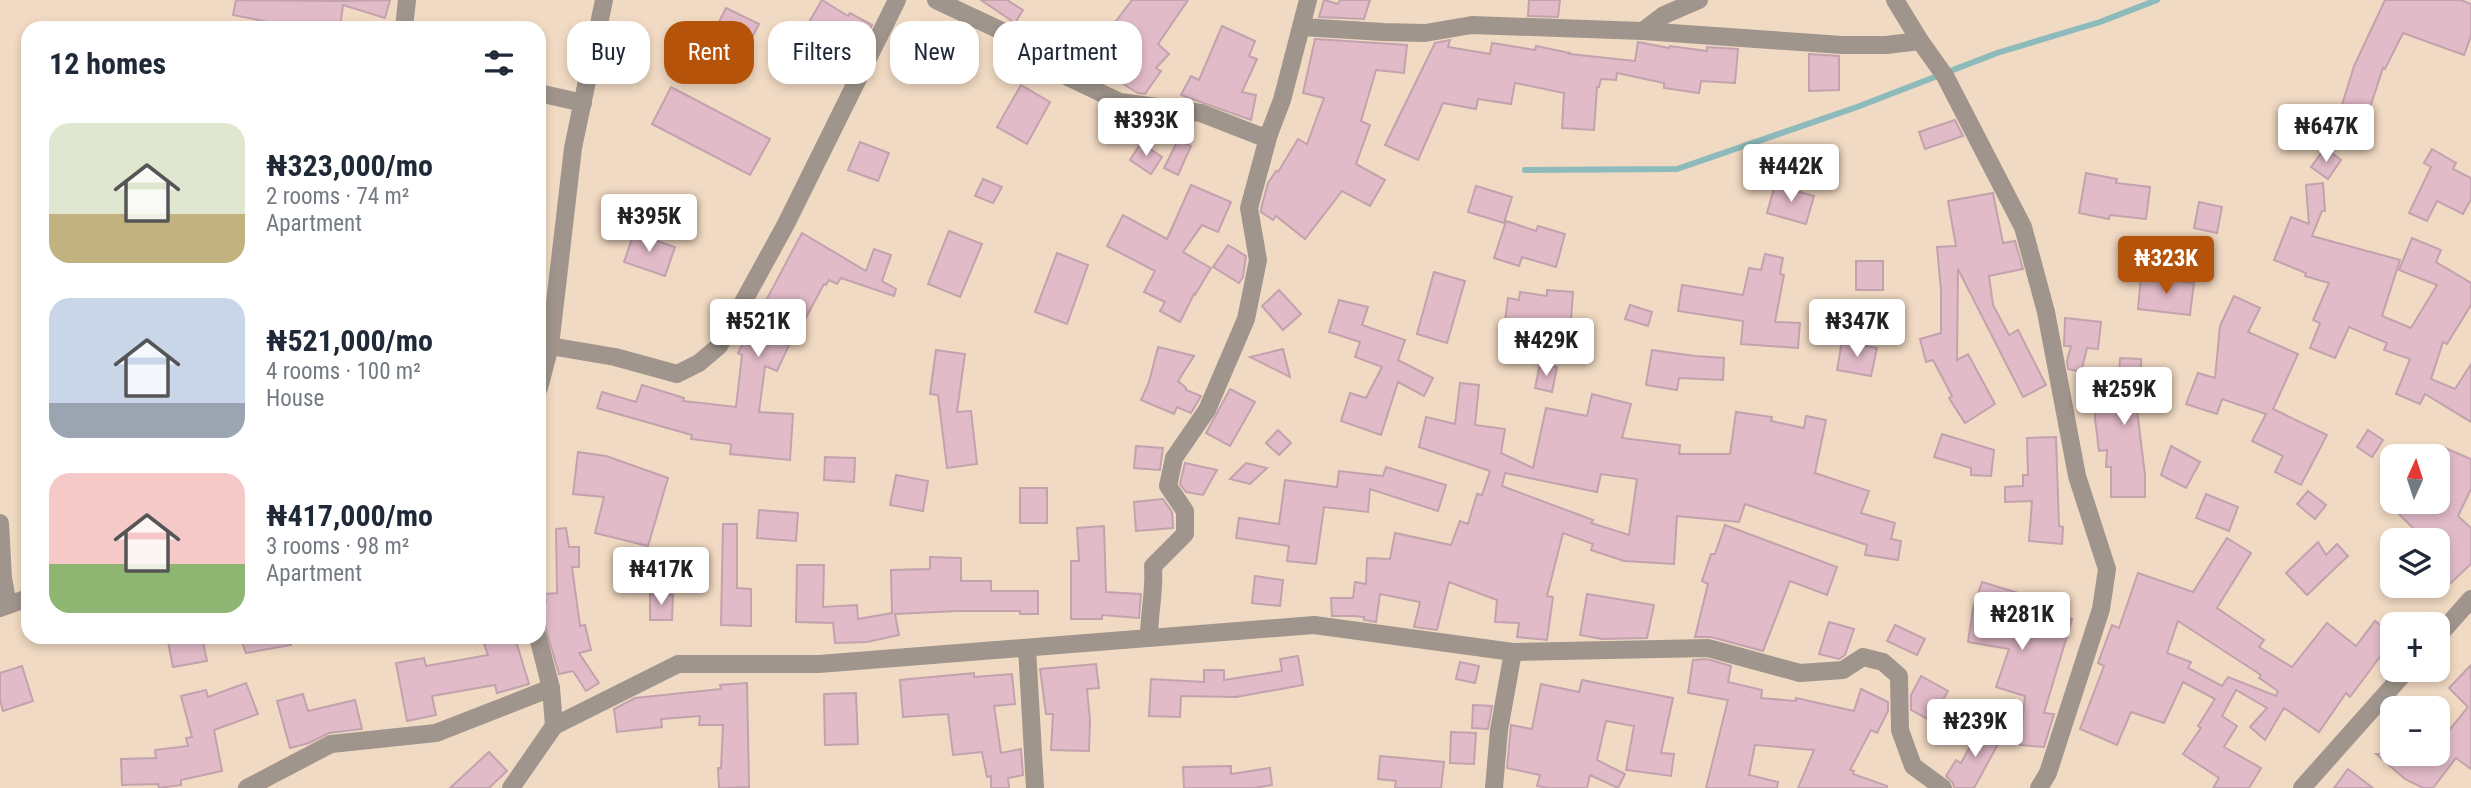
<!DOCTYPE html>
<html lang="en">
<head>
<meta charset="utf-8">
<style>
  body { margin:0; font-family:"Roboto Condensed",sans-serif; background:#f6f6f7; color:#1f2937; height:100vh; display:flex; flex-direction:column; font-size:26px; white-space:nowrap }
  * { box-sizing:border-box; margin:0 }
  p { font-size:23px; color:#747a83 }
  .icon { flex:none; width:38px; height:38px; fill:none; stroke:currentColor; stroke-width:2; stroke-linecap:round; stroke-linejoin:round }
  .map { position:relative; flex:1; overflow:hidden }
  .sheet { position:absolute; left:21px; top:21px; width:525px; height:623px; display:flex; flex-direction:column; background:#fff; border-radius:21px; box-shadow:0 4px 10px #0003 }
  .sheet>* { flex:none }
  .banner { position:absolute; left:567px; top:21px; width:665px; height:63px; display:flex; gap:14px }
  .needle { width:46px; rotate:3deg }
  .fabs { position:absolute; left:2380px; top:444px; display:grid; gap:14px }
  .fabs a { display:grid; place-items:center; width:70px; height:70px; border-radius:14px; background:#fff; box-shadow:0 4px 10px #0003; font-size:35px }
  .price { position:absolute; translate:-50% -60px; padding:0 16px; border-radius:7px; background:#fff; color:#222; font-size:23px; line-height:46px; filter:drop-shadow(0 2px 4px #0008) }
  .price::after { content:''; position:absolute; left:50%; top:42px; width:21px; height:16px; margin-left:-10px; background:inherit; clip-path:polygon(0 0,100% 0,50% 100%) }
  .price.selected { background:#b45309; color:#fff }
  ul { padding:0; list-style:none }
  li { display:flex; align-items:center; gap:21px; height:175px; padding:0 28px }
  li span { display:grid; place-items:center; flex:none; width:196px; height:140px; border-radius:21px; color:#555 }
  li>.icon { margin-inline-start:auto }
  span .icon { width:84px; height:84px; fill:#fffc; stroke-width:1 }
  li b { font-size:30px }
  h2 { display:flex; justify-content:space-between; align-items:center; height:84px; padding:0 28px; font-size:30px }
  .chip { padding:0 24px; border-radius:21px; background:#fff; box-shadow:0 4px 10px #0003; font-size:24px; line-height:63px }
  .chip.selected { background:#b45309; color:#fff }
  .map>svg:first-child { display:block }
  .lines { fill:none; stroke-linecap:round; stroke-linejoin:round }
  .stream { stroke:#8dbaba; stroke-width:6 }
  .building { fill:#e2bbc8; stroke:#c2a2ad; stroke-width:2; fill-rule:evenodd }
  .minor { stroke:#9f958c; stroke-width:18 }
  .tertiary { stroke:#9f958c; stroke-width:18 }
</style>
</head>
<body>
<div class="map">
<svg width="2471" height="788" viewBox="0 0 2471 788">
  <rect width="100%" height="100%" fill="#f1dac3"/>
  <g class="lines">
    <!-- stream -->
    <path class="stream" d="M1525,170L1677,169L1857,107L1997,53L2100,22L2157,0"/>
  </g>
  <!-- building -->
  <g class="building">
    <path d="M236,0L340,1L390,0L385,18L343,5L340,28L290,23L289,26L233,15Z"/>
    <path d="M822,0L848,16L850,13L872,25L852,65L838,58L846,44L809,22Z"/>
    <path d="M981,0H1007L1023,10L1015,23Z"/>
    <path d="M1132,0H1188L1158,44L1169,54L1156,68L1161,71L1145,94L1138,93L1087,62L1085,66L1070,56L1090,27L1104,37Z"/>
    <path d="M1324,0L1338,4L1340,0H1370L1364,19L1319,17Z"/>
    <path d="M1529,0H1560L1558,17L1528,16Z"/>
    <path d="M2385,0H2461L2471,4V36L2464,55L2403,33L2385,69L2383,68L2364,126L2338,118L2354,66Z"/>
    <path d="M726,8L759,24L742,57L709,41Z"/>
    <path d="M1222,26L1255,41L1249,56L1257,59L1242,92L1256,95L1251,120L1181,95L1191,76L1199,80Z"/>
    <path d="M1315,39L1407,45L1404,73L1376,70L1361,121L1370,125L1356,164L1385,180L1370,206L1342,191L1305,239L1276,216L1273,220L1261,212V209L1268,183L1276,171L1278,172L1298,139L1307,144L1324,98L1303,93Z"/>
    <path d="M1450,40L1448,47L1490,54L1492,43L1535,50L1536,46L1570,53L1569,54L1635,61L1638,42L1669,48L1670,46L1707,51V47L1738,49L1735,83L1701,81L1699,93L1664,88V83L1617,73L1616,80L1601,79L1599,87H1597L1594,130L1562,128L1564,93L1515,83L1511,104L1478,99L1476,109L1443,103L1418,160L1385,145L1435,43Z"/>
    <path d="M1809,54L1839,56V90L1809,91Z"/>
    <path d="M1021,85L1050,102L1027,144L997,127Z"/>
    <path d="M671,87L770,139L750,175L652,124Z"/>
    <path d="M1955,120L1963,136L1925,149L1919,132Z"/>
    <path d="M1178,140L1191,146L1178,175L1164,168Z"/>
    <path d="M860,142L889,153L878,181L848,170Z"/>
    <path d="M1141,143L1162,157L1151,174L1130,160Z"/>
    <path d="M2325,148L2341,160L2328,179L2311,167Z"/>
    <path d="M2432,149L2456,163L2453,169L2471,178V199L2463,214L2437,201L2427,221L2409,213L2431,167L2424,163Z"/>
    <path d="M2086,173L2117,179L2116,183L2150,187L2146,219L2110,215L2109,219L2079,213Z"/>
    <path d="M983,179L1002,187L993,203L975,196Z"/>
    <path d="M2323,183L2325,211H2322L2312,236L2400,260L2382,316L2411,328L2437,285L2399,270L2412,238L2441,250L2436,262L2471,283V305L2447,344L2443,342L2431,379L2455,389L2471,364V422L2425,394L2420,404L2396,394L2410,359L2384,350L2387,343L2349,327L2335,358L2310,348L2320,323L2313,320L2329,283L2305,276L2306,273L2274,260L2291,217L2309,224L2306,185Z"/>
    <path d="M1191,185L1231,202L1218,232L1202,225L1183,252L1211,268L1195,295L1194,294L1180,322L1160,311L1165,302L1144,292L1155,271L1107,246L1123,215L1167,239Z"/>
    <path d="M1775,185L1814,196L1806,224L1767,213Z"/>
    <path d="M1476,186L1512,197L1504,223L1468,212Z"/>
    <path d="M1993,193L2003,243L2015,241L2023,269L1989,276L1993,305L2009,335L2018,330L2046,385L2023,397L1958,269L1957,360L1968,354L1995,404L1965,423L1949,398L1952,396L1933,360L1926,362L1920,339L1941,333V290L1937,247L1956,246L1948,201Z"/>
    <path d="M2199,202L2222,207L2217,233L2194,228Z"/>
    <path d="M1506,221L1536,231L1538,226L1565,234L1556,267L1522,257L1519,266L1494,258Z"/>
    <path d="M949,231L982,244L960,297L928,284Z"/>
    <path d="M634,233L675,247L665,276L624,262Z"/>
    <path d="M802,233L866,271L874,249L891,255L882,281L896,289L894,296L841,278L837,284L829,280L826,285L824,284L802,325L799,323L777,371L765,366L759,412L793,414L790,460L730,454L731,444L691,439L692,435L597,408L602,392L636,402L642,385L684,398L683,401L736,407L742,355L738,353Z"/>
    <path d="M1228,245L1246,256L1243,277L1239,283L1213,267Z"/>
    <path d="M1057,253L1088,265L1067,324L1035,312Z"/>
    <path d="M1765,254L1783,258L1780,274L1784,275L1775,322L1800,323L1798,348L1741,344L1743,321L1678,311L1682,285L1743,295L1749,268L1761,270Z"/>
    <rect x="1856" y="261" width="27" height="29"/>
    <path d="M1434,272L1465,281L1447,343L1417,334Z"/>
    <path d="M2141,277L2194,283L2190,315L2138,309Z"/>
    <path d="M1279,290L1301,314L1283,330L1262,306Z"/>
    <path d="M1547,290L1573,292L1570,333L1520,328L1521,322L1505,321L1508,298L1519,300L1520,292L1547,296Z"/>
    <path d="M2234,296L2260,308L2248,332L2298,354L2273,409L2327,435L2301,485L2275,472L2283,456L2252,441L2266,414L2222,399L2217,414L2186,404L2198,373L2215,378L2220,326Z"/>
    <path d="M1339,300L1368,307L1362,325L1405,340L1398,360L1433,378L1424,396L1398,382L1381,435L1341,421L1350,393L1366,398L1382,367L1355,357L1360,342L1329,332Z"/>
    <path d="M1630,305L1652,312L1648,326L1625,319Z"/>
    <path d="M2065,318L2101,322L2098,349L2087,348L2081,372L2068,369L2067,361L2071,346H2064Z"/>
    <path d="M1842,341L1877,348L1871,376L1837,370Z"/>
    <path d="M1158,347L1194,356L1178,381L1186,388V390L1201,396L1191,413L1177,407L1174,414L1141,400L1149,382Z"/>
    <path d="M1283,349L1290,377L1250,357Z"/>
    <path d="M936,350L965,354L957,412L971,411L977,464L947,468L938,395L930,394Z"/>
    <path d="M1652,350L1695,356L1724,358L1723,380L1679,378L1677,390L1646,385Z"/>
    <path d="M2120,358L2141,359V380L2164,384L2160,406L2136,402L2145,475V497H2111V467H2106L2107,450L2099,451L2095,419L2096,382H2119Z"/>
    <path d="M1540,364L1557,367L1552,392L1535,388Z"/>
    <path d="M1460,383L1479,385L1475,425L1505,429L1501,453L1533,468L1546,408L1587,416L1592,394L1631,404L1622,438L1680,445L1679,454H1730L1736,412L1772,417L1771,421L1804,428L1806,416L1826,420L1815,473L1869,491L1861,513L1895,523L1891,539L1901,541L1898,560L1865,555L1867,545L1745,504L1739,522L1677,516L1674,564L1624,561L1591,550L1593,544L1563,533L1547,596L1553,597L1547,640L1517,637L1519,623L1495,622L1497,600L1449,582L1437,630L1414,627L1420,602L1380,594L1376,622L1364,620V617L1354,616H1332L1331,598H1353L1355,582L1366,584L1367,558L1390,559L1395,533L1451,545L1460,521L1468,524L1477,494L1482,495L1490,471L1419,447L1426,417L1455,424ZM1505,473L1597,492L1601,474L1637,479L1629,535L1591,523L1593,520L1502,486Z"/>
    <path d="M1230,389L1255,402L1230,446L1206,433Z"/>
    <path d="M1278,430L1291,443L1279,455L1266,443Z"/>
    <path d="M2368,430L2383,440L2372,457L2357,447Z"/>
    <path d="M1942,434L1994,450L1991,476L1971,475V468L1934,457Z"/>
    <path d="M2056,437L2059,526L2063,527L2062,544L2029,541L2032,501L2005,502V487L2023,486V475H2028L2027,438Z"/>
    <path d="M1136,446L1163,448L1160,470L1134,468Z"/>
    <path d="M2171,446L2200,462L2186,488L2161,475Z"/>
    <path d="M2445,448L2471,459V489L2458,516L2471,528V564L2438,595V541H2426L2387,502H2438V464Z"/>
    <path d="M578,452L606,456L668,478L648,546L595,533L604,497L573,494Z"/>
    <path d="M825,457L855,458L854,482L824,480Z"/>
    <path d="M1185,463L1217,470L1203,495L1186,492L1180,484Z"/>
    <path d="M1246,463L1267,468L1250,484L1230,479Z"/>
    <path d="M1386,467L1446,485L1438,511L1370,489L1368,512L1324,507L1316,564L1287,561L1289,546L1236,538L1239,518L1279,524L1285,480L1337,487L1339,471L1383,476Z"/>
    <path d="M896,475L928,481L923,511L890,505Z"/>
    <rect x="1020" y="488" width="27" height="35"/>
    <path d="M2308,491L2326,505L2315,519L2297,504Z"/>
    <path d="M2206,494L2238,507L2229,531L2196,518Z"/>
    <path d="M1163,499L1172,512L1173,528L1136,531L1134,502Z"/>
    <path d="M759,510L798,513L796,541L757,538Z"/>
    <path d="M723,524H737V588L751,589V626L721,625Z"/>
    <path d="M1725,525L1837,567L1827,595L1790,581L1763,651L1711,637H1695L1708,584L1702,581L1711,554H1715Z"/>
    <path d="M1104,526L1106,592L1141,594L1139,618L1102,615V619H1071V561H1079L1077,528Z"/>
    <path d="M566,528L569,547H579V567H572L580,626L585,625L591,650L579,653L599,683L586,691L573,671L559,674L546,629L543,603L546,602L545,594L557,593L556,529Z"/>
    <path d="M2227,538L2251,553L2217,608L2264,640L2259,647L2292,667L2327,623L2356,646L2375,621L2392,634V643L2383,655L2382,654L2350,697L2346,693L2319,732L2284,708L2265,740L2250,727L2267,708L2236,690L2222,716L2237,726L2224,747L2261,768L2249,788H2213L2219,778L2183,754L2201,728L2198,726L2215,699L2183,682L2164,723L2131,712L2117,745L2080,729L2104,666L2098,663L2112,625L2119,628L2138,573L2193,592ZM2178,621L2261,675L2259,678L2278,691L2276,696L2228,677L2222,686L2188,668L2191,662L2167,653Z"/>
    <path d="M2318,542L2326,555L2337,544L2348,556L2307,595L2286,573Z"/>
    <path d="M930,557L961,558V581H991V591H1038V614H1020V611H957L895,614L899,635L867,642L835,643L833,623L796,622L797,565H824L823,607L857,605L858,619L892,613L891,570L930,569Z"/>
    <path d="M1255,576L1283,580L1280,606L1252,603Z"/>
    <path d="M1982,582L2028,596L2026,604L2072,619L2044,713L2054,714L2044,747L2020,745L2025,696L1996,687L2009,649L1968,642L1973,609Z"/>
    <path d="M650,594L673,595L672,620H650Z"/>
    <path d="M1587,594L1654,605L1647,638L1602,639L1580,635Z"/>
    <path d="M1829,622L1854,629L1845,655L1839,659L1819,654Z"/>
    <path d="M1895,625L1925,639L1917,655L1887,641Z"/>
    <path d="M167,637H202L207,661L173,667Z"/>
    <path d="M240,637H290L291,645L246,653Z"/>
    <path d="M506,637H510L512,642L516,641L529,684L497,693L495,685L432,696L436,715L407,721L396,663L424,658L426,666L488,655L484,644Z"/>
    <path d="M1298,656L1303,685L1236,697L1181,696L1180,717L1149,716L1151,679L1204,682V670H1224V680L1282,671L1280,659Z"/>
    <path d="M1707,659L1731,666L1728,682L1762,690L1761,698L1796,701V698L1854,711L1861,689L1888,702V711L1877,733L1871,730L1850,770L1854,771L1853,774L1887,786V788H1798L1814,750L1755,745L1749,775L1778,782L1777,788H1706L1728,700L1688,693L1693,660Z"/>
    <path d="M1460,662L1479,666L1475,683L1456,679Z"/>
    <path d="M1096,664L1099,688L1087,689L1090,720L1089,751L1051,750L1053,714H1046L1040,669Z"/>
    <path d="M2471,665V769L2456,758L2433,788H2423L2405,779L2376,754H2438V744L2468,707L2449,688Z"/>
    <path d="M22,666L33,701L3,711L0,700V673Z"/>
    <path d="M974,673V677L1012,674L1015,704L994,706L1001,753L1021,749L1023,775L1008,778L1009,788H991V776L987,777L982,752L953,755L948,714L903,717L900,680Z"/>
    <path d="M1921,676L1948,691L1931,721L1911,710V695Z"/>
    <path d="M1582,680L1673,698L1661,753L1674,754L1671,776L1626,770L1634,726L1606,721L1597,760L1625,774L1618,788L1590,775L1587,788H1548L1537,786L1540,775L1507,768L1511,725L1532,729L1541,684L1579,692Z"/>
    <path d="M246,683L258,714L214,730L222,771L181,780V785L159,788L158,784L122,785L121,759L156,758L155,750L188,746L186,738L192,737L181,696L206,690L208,697Z"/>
    <path d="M747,683L749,787L719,788L718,768H721L723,725H699L700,716L661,719L662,727L617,732L614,709L635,698L721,689L720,685Z"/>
    <path d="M856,693L858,744L825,745L824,694Z"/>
    <path d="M303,694L308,711L355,700L362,729L329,733L309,743L290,748L277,701Z"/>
    <path d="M1473,705L1492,706L1488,729L1472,728Z"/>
    <path d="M1982,724L2003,735L1974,788H1954L1953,783L1946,776L1956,760L1961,763Z"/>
    <path d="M1451,732L1476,733L1474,764L1450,763Z"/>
    <path d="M489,752L507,771L489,788H450Z"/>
    <path d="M1380,756L1444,762L1441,788H1395L1396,781L1378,779Z"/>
    <path d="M1231,766V774L1270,768L1272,785L1254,788H1184L1183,767Z"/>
    <path d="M2348,769L2373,788H2334Z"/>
  </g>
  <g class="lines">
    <!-- minor -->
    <g class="minor">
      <path d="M936,0L1004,32L1053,70L1120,102L1201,113L1260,136L1269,134L1282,100L1308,0"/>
      <path d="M1895,0L1920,41"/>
      <path d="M1302,27L1383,32L1425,33L1472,25L1643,31L1842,45H1886L1920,41L1945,76L2023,227L2046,312L2077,476L2107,569L2101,609L2048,773L2039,788"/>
      <path d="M404,28L407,0"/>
      <path d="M1643,31L1664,15L1699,0"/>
      <path d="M539,93L583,103"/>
      <path d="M550,346L615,357L677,374L699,363L719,346L786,224L897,0"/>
      <path d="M539,388L550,346L573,148L604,0"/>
      <path d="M0,523L3,578L8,605"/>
      <path d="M0,608L28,598"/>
      <path d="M538,637L551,688L554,726L678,664H819L1314,625L1513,652L1708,648L1800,673L1843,670L1863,657L1883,662L1899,676L1900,730L1913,766L1943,788"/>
      <path d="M1149,637C1149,613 1155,590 1153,566L1185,534V511L1168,486L1174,458L1207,410L1246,319L1258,260L1249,208L1269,134"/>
      <path d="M1027,648L1035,788"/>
      <path d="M247,788L331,744L436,733L551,688"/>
      <path d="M511,788L554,726"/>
      <path d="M1494,788L1499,730L1513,652"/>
    </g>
    <!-- tertiary -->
    <g class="tertiary">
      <path d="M2438,636L2471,599"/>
      <path d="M2302,788L2407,670"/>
    </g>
  </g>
</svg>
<div class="fabs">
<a><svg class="needle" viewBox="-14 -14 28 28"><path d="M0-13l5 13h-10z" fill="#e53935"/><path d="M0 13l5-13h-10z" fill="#747a83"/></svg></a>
<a><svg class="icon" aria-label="layers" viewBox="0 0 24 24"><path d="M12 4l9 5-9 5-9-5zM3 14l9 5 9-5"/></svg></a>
<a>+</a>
<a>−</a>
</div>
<b class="price" style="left:1146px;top:158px">₦393K</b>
<b class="price" style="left:2326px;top:164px">₦647K</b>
<b class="price" style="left:1791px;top:204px">₦442K</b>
<b class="price" style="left:649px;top:254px">₦395K</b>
<b class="price selected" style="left:2166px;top:296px">₦323K</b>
<b class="price" style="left:758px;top:359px">₦521K</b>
<b class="price" style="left:1857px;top:359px">₦347K</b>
<b class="price" style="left:1546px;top:378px">₦429K</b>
<b class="price" style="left:2124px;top:427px">₦259K</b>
<b class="price" style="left:661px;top:607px">₦417K</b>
<b class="price" style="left:2022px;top:652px">₦281K</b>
<b class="price" style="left:1975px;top:759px">₦239K</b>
<div class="banner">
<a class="chip">Buy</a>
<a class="chip selected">Rent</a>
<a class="chip">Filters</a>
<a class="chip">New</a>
<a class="chip">Apartment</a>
</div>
<section class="sheet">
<h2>12 homes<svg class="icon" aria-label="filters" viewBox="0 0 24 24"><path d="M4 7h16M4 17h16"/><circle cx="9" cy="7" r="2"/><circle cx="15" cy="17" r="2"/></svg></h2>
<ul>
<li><span style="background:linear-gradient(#dfe7d0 65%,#c2b280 0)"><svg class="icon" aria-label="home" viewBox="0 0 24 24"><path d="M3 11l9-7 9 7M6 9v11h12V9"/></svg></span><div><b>₦323,000/mo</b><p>2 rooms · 74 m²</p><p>Apartment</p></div></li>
<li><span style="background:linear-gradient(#c9d6e8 75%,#9aa5b1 0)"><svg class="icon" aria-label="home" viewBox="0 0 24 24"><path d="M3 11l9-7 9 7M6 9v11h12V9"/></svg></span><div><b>₦521,000/mo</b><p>4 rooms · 100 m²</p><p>House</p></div></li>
<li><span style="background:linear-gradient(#f6c9c9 65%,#8fb573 0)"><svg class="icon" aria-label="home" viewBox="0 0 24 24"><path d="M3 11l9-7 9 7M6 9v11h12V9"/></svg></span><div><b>₦417,000/mo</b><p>3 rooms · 98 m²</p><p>Apartment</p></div></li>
</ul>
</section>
</div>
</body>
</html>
